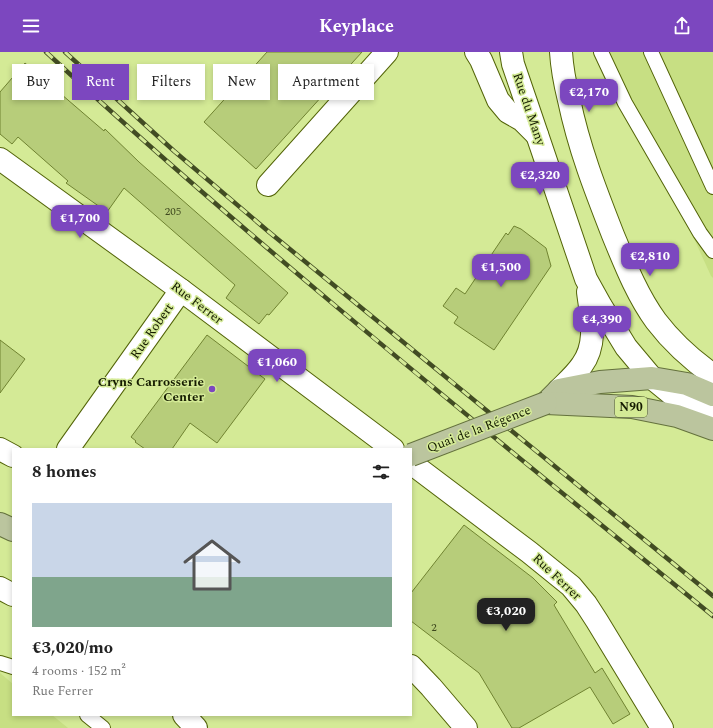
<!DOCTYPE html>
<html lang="en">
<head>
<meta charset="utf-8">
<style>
  body { margin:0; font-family:Spectral,serif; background:#f6f6f6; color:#222; height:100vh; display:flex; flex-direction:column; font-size:15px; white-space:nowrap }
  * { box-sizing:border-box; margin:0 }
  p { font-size:13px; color:#767676 }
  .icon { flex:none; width:22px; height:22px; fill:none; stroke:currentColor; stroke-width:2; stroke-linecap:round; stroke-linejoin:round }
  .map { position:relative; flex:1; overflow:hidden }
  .details { position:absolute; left:12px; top:396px; width:400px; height:268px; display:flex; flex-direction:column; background:#fff; border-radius:0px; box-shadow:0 2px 6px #0003 }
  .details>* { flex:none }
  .hud { position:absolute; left:12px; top:12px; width:400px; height:36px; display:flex; gap:8px }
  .price { position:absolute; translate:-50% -34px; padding:0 9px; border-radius:8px; background:#7c47bf; color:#fff; font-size:13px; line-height:26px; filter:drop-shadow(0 1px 2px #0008) }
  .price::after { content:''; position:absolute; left:50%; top:24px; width:12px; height:9px; margin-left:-6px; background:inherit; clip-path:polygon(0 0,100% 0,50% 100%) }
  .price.current { background:#222; color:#fff }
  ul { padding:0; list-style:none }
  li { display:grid; align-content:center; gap:8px; height:212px; padding:0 20px }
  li+li { border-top:1px solid #e0e0e0 }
  li span { display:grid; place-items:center; height:124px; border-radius:0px; color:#555 }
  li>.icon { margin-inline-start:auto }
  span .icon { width:72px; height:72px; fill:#fffc; stroke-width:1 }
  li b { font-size:17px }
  h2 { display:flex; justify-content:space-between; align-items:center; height:48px; padding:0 20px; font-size:17px }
  .pill { padding:0 14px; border-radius:0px; background:#fff; box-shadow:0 2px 6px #0003; font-size:14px; line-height:36px }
  .pill.current { background:#7c47bf; color:#fff }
  header { display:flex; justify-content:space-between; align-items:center; height:52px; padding:0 20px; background:#7c47bf; color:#fff; font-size:18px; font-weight:700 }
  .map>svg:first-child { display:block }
  .built { fill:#c7df83 }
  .building { fill:#b7cd7a; stroke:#708331 }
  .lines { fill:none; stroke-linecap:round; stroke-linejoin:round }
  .lane-casing { stroke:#536408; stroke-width:16 }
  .street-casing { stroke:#536408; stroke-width:24 }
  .secondary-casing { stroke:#536408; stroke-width:24 }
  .primary-casing { stroke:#64713d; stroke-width:24 }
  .lane { stroke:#fff; stroke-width:14 }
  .street { stroke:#fff; stroke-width:22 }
  .secondary { stroke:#fff; stroke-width:22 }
  .primary { stroke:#bbc59e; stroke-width:22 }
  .rail-casing { stroke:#424c23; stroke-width:4.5 }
  .rail { stroke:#d4ea96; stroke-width:3; stroke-dasharray:9; stroke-linecap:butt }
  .primary-bridge-casing { stroke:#64713d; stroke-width:24; stroke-linecap:butt }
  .primary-bridge { stroke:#bbc59e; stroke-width:22 }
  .poi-dot { fill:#7c47bf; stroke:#d4ea96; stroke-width:1.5 }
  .labels { text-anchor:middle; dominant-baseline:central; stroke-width:3; stroke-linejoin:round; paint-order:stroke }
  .number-label { font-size:11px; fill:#3e481e }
  .shield { fill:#d4ea96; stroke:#4e5a2d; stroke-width:1 }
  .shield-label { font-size:12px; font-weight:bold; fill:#151c00 }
  .street-label { font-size:13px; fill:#151c00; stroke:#d4ea96 }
  .poi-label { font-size:13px; font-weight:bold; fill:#151c00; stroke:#d4ea96; text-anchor:end }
</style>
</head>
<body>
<header><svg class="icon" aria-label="menu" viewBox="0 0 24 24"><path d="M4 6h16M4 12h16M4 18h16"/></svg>Keyplace<svg class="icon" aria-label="share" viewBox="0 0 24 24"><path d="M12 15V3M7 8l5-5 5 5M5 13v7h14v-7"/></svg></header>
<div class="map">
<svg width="713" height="676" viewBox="0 0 713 676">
  <rect width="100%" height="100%" fill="#d4ea96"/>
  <!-- built -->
  <g class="built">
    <path d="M609,0H713V226L711,224Z"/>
    <path d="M0,621L13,632V663H52L68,676H0Z"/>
  </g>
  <!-- building -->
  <g class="building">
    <path d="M267,0H362L256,117L204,70Z"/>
    <path d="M25,11L104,79L105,77L139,110L288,241L269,263L267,262L259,272L226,246L235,233L124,136L107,160L66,131L68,129L18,85L12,92L0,82V40Z"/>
    <path d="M514,174L521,177L546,196L551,214L494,298L454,271L458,265L443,254L456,236L465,242L506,181L508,183Z"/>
    <path d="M207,283L265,327L217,391L190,371L172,397H145L135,390L136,389L131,385Z"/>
    <path d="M0,288L25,307L0,341Z"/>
    <path d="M464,473L533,526L557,550L554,553L595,621L602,616L630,662L613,672L590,635L519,676H512L479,621L411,569V541Z"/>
  </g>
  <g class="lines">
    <!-- lane casing -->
    <g class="lane-casing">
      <g id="lane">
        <path d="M601,0L625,51L700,181L713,199"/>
        <path d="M651,0L713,135"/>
        <path d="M0,611L13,615"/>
        <path d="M87,663L103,676"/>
      </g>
    </g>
    <!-- street casing -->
    <g class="street-casing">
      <g id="street">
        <path d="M476,0L481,8L498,48L508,60L522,68L537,83"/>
        <path d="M0,107L181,238L393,397"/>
        <path d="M268,133L387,0"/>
        <path d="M0,397L13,404"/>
        <path d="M68,397L181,238"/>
        <path d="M411,411L529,500L571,534L586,552L597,569L662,676"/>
        <path d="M0,536L13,543"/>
        <path d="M411,614L431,635L466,676"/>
        <path d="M184,663L196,676"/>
      </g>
    </g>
    <!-- secondary casing -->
    <g class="secondary-casing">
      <g id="secondary">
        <path d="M511,0L513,12L526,50L586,227L601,254L626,295L652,326L679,348L713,365"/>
        <path d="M561,0C562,16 565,32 569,48C579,96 595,137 613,183C625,212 637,243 656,269C672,290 692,308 713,323"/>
        <path d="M559,338C567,330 576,322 582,313C598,291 591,264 588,240"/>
      </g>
    </g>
    <!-- primary casing -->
    <g class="primary-casing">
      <g id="primary">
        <path d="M546,351L559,338L600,330L652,326L687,332L713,343"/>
        <path d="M546,351L632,355L677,364L713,377"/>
        <path d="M0,472L13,478"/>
      </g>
    </g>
    <!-- lane -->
    <use href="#lane" class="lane"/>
    <!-- street -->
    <use href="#street" class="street"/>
    <!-- secondary -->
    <use href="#secondary" class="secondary"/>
    <!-- primary -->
    <use href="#primary" class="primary"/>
    <!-- rail casing -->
    <g class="rail-casing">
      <g id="rail">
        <path d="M46,0C260,198 488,380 713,564"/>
        <path d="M65,0L174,99L269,180L713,544"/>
      </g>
    </g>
    <!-- rail -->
    <use href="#rail" class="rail"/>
    <!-- primary-bridge casing -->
    <g class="primary-bridge-casing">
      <path id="primary-bridge" d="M411,403L546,351"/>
    </g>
    <!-- primary-bridge -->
    <use href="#primary-bridge" class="primary-bridge"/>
  </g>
  <!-- markers -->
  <circle class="poi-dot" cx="212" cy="337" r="4"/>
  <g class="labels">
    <!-- number labels -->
    <g class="number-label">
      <text x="173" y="159">205</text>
      <text x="434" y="575">2</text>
    </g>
    <!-- shield labels -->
    <rect class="shield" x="615" y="345" width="32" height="20" rx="3"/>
    <g class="shield-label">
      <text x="631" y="355">N90</text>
    </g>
    <!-- street labels -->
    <g class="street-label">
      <text transform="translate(529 57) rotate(71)">Rue du Many</text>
      <text transform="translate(197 251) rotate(37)">Rue Ferrer</text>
      <text transform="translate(152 279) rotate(-55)">Rue Robert</text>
      <text transform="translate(479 377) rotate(-21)">Quai de la Régence</text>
      <text transform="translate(557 525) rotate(43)">Rue Ferrer</text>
    </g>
    <!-- poi labels -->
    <g class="poi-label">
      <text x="204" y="330">Cryns Carrosserie<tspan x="204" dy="15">Center</tspan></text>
    </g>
  </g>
</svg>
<b class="price" style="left:589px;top:61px">€2,170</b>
<b class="price" style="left:540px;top:144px">€2,320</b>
<b class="price" style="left:80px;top:187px">€1,700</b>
<b class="price" style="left:650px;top:225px">€2,810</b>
<b class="price" style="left:501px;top:236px">€1,500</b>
<b class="price" style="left:602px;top:288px">€4,390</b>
<b class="price" style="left:277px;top:331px">€1,060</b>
<b class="price current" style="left:506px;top:580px">€3,020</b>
<div class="hud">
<a class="pill">Buy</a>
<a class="pill current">Rent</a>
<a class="pill">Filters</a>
<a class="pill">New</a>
<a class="pill">Apartment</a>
</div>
<section class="details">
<h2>8 homes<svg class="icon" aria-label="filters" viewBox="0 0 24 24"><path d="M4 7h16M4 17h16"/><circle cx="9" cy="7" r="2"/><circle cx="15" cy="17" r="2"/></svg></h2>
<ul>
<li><span style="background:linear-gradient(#c9d6e8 60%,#7fa58c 0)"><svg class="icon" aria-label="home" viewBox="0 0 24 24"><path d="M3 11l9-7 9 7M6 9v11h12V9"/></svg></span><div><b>€3,020/mo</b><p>4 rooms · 152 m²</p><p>Rue Ferrer</p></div></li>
</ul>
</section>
</div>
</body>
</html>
